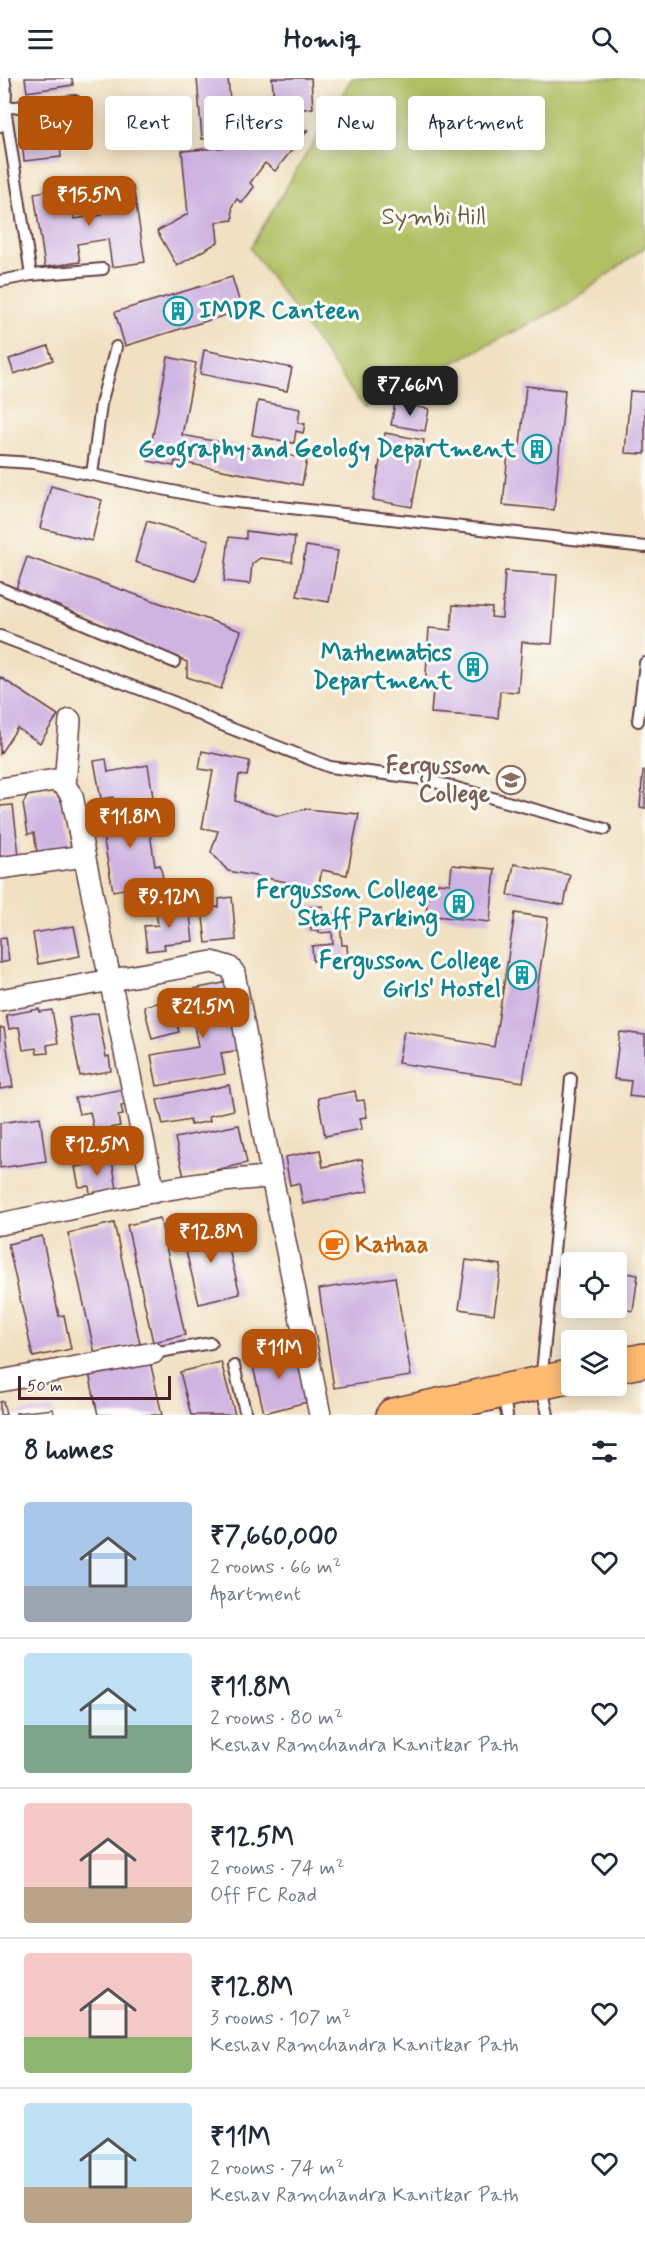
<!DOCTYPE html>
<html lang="en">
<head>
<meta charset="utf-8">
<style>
  body { margin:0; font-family:Mynerve,sans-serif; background:#f6f6f7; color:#1f2937; height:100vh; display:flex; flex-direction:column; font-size:22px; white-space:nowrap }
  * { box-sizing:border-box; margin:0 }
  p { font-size:20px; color:#747a83 }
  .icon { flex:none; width:33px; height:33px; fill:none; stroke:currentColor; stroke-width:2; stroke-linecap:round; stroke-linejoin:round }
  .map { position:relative; height:1337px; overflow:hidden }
  .sheet { display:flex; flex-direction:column; background:#fff; flex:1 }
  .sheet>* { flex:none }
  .guide { position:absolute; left:18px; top:18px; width:609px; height:54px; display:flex; gap:12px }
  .buttons { position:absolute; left:561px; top:1174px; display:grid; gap:12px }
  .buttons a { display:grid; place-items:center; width:66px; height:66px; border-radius:6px; background:#fff; box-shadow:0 3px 15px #0003; font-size:30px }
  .scale { position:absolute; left:18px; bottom:15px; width:153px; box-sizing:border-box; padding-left:6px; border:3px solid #4a1f2b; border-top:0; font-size:16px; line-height:21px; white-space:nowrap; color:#4a1f2b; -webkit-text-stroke:4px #fdfcf7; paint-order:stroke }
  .price { position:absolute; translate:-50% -51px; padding:0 14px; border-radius:12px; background:#b45309; color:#fff; font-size:20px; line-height:39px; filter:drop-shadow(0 2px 3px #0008) }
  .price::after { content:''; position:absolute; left:50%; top:36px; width:18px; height:14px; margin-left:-9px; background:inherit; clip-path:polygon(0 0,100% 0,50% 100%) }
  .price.current { background:#222; color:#fff }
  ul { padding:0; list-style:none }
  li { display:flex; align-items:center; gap:18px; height:150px; padding:0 24px }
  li+li { border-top:2px solid #e0e1e3 }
  li span { display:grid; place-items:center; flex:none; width:168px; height:120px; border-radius:6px; color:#555 }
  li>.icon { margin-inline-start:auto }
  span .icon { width:72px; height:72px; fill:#fffc; stroke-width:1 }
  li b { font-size:26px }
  h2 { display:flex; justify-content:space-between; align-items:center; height:72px; padding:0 24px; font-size:26px }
  .chip { padding:0 21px; border-radius:6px; background:#fff; box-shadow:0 3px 15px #0003; font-size:21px; line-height:54px }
  .chip.current { background:#b45309; color:#fff }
  header { display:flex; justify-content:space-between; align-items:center; height:78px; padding:0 24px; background:#fff; font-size:27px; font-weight:800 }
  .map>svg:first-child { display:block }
  .green { fill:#b0c063; stroke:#7d7047; stroke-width:1.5 }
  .building { fill:#cfb4e2 }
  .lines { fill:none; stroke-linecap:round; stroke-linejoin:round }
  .service-casing { stroke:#633c42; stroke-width:14 }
  .minor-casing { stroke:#633c42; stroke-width:24 }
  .primary-casing { stroke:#633c42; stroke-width:36 }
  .service { stroke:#fff; stroke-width:10 }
  .minor { stroke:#fff; stroke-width:21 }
  .primary { stroke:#febb71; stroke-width:33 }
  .labels { text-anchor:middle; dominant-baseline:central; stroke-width:6; stroke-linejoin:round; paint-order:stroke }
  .park-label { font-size:24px; fill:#6e573f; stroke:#fdfcf7 }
  .culture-label { font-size:24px; font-weight:bold; fill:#0d838f; stroke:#fdfcf7; text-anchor:end }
  .education-label { font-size:24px; font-weight:bold; fill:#785e54; stroke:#fdfcf7; text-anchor:end }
  .food-label { font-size:24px; font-weight:bold; fill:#c56008; stroke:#fdfcf7; text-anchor:start }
</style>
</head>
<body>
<header><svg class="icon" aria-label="menu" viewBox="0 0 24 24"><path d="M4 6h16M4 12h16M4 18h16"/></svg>Homiq<svg class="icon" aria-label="search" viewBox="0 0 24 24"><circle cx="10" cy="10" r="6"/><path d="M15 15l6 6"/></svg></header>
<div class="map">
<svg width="645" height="1337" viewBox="0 0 645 1337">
  <rect width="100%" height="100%" fill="#fdfcf7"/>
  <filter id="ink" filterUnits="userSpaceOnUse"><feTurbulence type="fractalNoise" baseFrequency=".0167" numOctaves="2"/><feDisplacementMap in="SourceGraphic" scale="12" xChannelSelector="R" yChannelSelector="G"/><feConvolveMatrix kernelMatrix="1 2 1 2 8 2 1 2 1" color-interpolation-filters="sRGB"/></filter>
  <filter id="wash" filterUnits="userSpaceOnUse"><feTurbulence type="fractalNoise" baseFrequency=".008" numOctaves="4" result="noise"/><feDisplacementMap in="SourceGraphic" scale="24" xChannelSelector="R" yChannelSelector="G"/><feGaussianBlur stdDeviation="1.35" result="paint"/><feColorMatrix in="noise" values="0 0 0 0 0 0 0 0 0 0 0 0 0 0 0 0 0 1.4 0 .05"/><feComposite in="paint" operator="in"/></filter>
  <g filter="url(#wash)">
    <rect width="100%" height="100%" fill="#f1e0c1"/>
    <!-- green -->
    <path class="green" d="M352,0H645V169L565,228L364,330L250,170Z"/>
    <g id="blocks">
      <!-- building -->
      <g class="building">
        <path d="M25,0H72L73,7L27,14Z"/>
        <path d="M197,0H228L233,58L202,61Z"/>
        <path d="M272,0H311L313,30L275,34Z"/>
        <path d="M57,36L61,79L24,83L20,40Z"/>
        <path d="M308,52L275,93L265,85L250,105L254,109L242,125L237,121L232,128L233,142L216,144L218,164L177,188L157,153L188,136L182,73L255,67L254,57Z"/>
        <path d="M133,108L145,184L112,189L108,161L77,166L80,184L45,189L34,115L69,109L74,141L102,137L98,114Z"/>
        <path d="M232,199L242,232L125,268L115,234Z"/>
        <path d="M48,268L53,282L14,296L9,281Z"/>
        <path d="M204,272L292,290L287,313L200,296Z"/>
        <path d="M168,279L196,285L182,357L307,381L302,407L175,383L174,388L148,383Z"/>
        <path d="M526,308L565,312L554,432L503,427L508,375L520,367Z"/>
        <path d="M630,313L645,314V376L625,375Z"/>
        <path d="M258,323L300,331L298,345L305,346L303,355L296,353L294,365L252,357Z"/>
        <path d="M395,325L429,331L425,353L391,347Z"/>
        <path d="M385,355L424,362L412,429L373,422Z"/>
        <path d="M51,408L102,422L92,463L40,450Z"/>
        <path d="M147,443L209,462L196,503L135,484Z"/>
        <path d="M246,453L295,459L292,484L260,480L252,486L250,506L224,503L229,459L246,461Z"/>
        <path d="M306,468L338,473L329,524L297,518Z"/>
        <path d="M27,479L241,553L221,611L187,599V584L16,511Z"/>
        <path d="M505,493L557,497L552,566L522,564L518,614L500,613L498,640L431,635L433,612L425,611L429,550L451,552L453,527L492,530L491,539L502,540Z"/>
        <path d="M0,599L58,637L40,665L17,650L0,676Z"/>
        <path d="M202,673L250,683L247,698L239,697L235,723L278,738L305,731L359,736L347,797L322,792L318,810L228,793L211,774L218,753L202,750L213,693L199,691Z"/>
        <path d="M106,681L108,694L148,687L153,719L114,726L113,719L101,721L94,683Z"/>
        <path d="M643,693H645V730L640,729Z"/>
        <path d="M55,713L63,726L72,774L38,780L34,755L28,756L23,726L29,715Z"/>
        <path d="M13,727L19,777L0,779V728Z"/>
        <path d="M146,728L155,788L160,787L164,804L113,813L99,736Z"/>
        <path d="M514,786L570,797L564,827L508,817Z"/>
        <path d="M452,787L495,791L490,844L426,837L428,815H436L437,805L450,806Z"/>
        <path d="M232,819L236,862L206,865L202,831L219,829V821Z"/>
        <path d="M323,828L324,836L339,835L342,867H347L348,880L313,883L312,868L333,866L332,854L319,855V852L311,853L309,829Z"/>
        <path d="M189,829L193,863L164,866L165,871L147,873L144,848L158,847L156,833Z"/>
        <path d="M515,835L548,840L523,1004L398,985L404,953L494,969Z"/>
        <path d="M74,848L80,878L38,886L33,855Z"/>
        <path d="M6,859L9,883L0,885V860Z"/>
        <path d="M229,904L241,972L221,975L225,996L157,1008L151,977L198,969L188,912Z"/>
        <path d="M171,922L179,954L152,961L144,928Z"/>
        <path d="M39,931L40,934L52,932L58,965L47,967L48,975L37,976L36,970L23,972L19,949L9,951L6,937Z"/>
        <path d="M98,935L106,979L109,978L111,993L80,998L69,940Z"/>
        <path d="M0,950H4L13,1009L0,1011Z"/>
        <path d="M620,954L645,957V1020L629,1018L631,1003L614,1001Z"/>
        <path d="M229,1007L234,1032L209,1038L210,1043L191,1047L190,1042L163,1047L157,1022Z"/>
        <path d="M123,1011L127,1027L121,1028L123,1037L118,1038L120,1048L94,1053L90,1034L79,1036L75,1020Z"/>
        <path d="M355,1013L357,1023L364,1022L367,1039L360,1040L362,1051L325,1058L318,1020Z"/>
        <path d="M40,1039L46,1083L0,1090V1045Z"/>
        <path d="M239,1047L247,1085L184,1099L175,1060Z"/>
        <path d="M320,1072L323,1089L362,1081L368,1113L303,1126L299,1105L290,1107L285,1079Z"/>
        <path d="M112,1083L117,1111L90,1116L89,1108L79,1109L75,1089Z"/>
        <path d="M160,1140L185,1257L153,1264L127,1147Z"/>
        <path d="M114,1145L140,1266L95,1276L68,1155Z"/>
        <path d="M223,1147L240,1216L199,1226L182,1157Z"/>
        <path d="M42,1158L59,1238L64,1237L71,1271L33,1279L8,1166Z"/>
        <path d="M466,1182L501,1187L494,1236L459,1231Z"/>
        <path d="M616,1193L638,1197L633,1233L616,1230Z"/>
        <path d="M395,1199L411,1298L334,1310L319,1211Z"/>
        <path d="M294,1269L307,1324L264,1335L251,1280Z"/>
        <path d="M150,1283L162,1337H98L89,1295Z"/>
        <path d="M221,1284L235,1337H191L180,1294Z"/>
        <path d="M3,1323L6,1337H0V1324Z"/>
        <path d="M53,1331L54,1337H16V1335Z"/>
      </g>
    </g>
  </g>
  <g filter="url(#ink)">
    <use href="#blocks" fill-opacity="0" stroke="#633c42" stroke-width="1.5"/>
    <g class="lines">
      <!-- service casing -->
      <g class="service-casing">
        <g id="service">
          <path d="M0,48C5,31 8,17 4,0"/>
          <path d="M31,197L5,30L75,23"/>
          <path d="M0,203L31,197L103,191"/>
          <path d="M0,383L33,385L217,422L645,469"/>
          <path d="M92,397L101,326L116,269"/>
          <path d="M0,510L174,584"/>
          <path d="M0,558L176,625L217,645L330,689L424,701L605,751"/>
          <path d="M638,643L645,585"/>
          <path d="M153,1275L211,1265"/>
          <path d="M234,1288L246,1337"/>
          <path d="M503,1316L507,1337"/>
          <path d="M548,1337L541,1305L571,1001"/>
        </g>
      </g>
      <!-- minor casing -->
      <g class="minor-casing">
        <g id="minor">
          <path d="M65,708L70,642"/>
          <path d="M0,711L55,702L65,708L72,718L154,1114"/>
          <path d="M0,790L84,778"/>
          <path d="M0,922L212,884L229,889L234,895L272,1099L320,1337"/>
          <path d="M0,1146C90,1128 180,1103 272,1099"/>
          <path d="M0,1303L153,1275"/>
        </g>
      </g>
      <!-- primary casing -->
      <g class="primary-casing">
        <g id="primary">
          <path d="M616,1288L645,1282"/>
          <path d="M393,1337L572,1298"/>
        </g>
      </g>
      <!-- service -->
      <use href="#service" class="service"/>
      <!-- minor -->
      <use href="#minor" class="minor"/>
      <!-- primary -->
      <use href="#primary" class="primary"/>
    </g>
  </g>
  <!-- icons -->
  <defs>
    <g id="building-ring" transform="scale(1.5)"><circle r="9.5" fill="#fdfcf7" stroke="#0f9aa8" stroke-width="1.5"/><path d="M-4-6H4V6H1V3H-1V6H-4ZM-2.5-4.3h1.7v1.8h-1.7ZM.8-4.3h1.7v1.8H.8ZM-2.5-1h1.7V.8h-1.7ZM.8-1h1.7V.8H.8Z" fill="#0f9aa8"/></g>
    <g id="university-ring" transform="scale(1.5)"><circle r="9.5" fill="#fdfcf7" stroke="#8d6e63" stroke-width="1.5"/><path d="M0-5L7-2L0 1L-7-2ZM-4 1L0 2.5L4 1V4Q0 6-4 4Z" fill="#8d6e63"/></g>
    <g id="cafe-ring" transform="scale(1.5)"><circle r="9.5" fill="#fdfcf7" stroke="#e8710a" stroke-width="1.5"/><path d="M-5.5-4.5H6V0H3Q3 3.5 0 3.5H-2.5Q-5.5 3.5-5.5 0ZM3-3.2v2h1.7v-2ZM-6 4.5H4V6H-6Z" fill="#e8710a"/></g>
  </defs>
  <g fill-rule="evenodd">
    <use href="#building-ring" x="178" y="233"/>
    <use href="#building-ring" x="537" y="371"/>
    <use href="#building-ring" x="473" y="589"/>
    <use href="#university-ring" x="511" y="702"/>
    <use href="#building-ring" x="459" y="826"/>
    <use href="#building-ring" x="522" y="897"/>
    <use href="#cafe-ring" x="334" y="1167"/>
  </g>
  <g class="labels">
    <!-- park labels -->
    <g class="park-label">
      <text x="434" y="139">Symbi Hill</text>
    </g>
    <!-- culture labels -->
    <g class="culture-label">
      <text x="199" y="233" text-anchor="start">IMDR Canteen</text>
      <text x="516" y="371">Geography and Geology Department</text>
      <text x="452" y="575">Mathematics<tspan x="452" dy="28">Department</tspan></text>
      <text x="438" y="812">Fergusson College<tspan x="438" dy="28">Staff Parking</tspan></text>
      <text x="501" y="883">Fergusson College<tspan x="501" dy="28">Girls' Hostel</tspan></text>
    </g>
    <!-- education labels -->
    <g class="education-label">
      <text x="490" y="688">Fergusson<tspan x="490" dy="28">College</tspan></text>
    </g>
    <!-- food labels -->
    <g class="food-label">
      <text x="355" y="1167">Kathaa</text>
    </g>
  </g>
</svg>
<div class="buttons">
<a><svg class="icon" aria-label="locate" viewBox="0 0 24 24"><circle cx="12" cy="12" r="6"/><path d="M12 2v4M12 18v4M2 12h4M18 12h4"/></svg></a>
<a><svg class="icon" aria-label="layers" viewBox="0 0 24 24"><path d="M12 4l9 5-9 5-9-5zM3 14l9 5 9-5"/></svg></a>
</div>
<div class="scale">50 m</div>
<b class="price" style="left:89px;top:149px">₹15.5M</b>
<b class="price current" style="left:410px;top:339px">₹7.66M</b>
<b class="price" style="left:130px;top:771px">₹11.8M</b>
<b class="price" style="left:169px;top:851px">₹9.12M</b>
<b class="price" style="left:203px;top:961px">₹21.5M</b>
<b class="price" style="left:97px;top:1099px">₹12.5M</b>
<b class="price" style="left:211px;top:1186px">₹12.8M</b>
<b class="price" style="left:279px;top:1302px">₹11M</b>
<div class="guide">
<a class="chip current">Buy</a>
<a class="chip">Rent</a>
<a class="chip">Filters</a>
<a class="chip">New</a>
<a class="chip">Apartment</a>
</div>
</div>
<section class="sheet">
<h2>8 homes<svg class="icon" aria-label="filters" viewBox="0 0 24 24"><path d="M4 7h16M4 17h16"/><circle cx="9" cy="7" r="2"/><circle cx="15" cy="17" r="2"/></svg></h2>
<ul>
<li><span style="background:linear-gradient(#a9c7e8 70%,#9aa5b1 0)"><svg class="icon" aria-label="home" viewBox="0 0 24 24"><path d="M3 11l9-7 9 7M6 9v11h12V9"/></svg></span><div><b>₹7,660,000</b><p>2 rooms · 66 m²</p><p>Apartment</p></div><svg class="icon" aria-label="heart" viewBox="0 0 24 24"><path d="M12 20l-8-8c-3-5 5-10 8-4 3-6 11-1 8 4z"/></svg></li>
<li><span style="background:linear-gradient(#bfe0f5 60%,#7fa58c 0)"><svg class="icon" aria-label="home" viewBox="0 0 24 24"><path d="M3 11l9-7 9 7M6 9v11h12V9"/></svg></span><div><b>₹11.8M</b><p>2 rooms · 80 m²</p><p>Keshav Ramchandra Kanitkar Path</p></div><svg class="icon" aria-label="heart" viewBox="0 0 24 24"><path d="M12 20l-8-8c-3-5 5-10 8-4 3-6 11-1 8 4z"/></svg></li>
<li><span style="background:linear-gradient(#f6c9c9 70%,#b9a48a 0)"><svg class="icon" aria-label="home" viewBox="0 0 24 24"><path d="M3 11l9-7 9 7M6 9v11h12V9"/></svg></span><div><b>₹12.5M</b><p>2 rooms · 74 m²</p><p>Off FC Road</p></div><svg class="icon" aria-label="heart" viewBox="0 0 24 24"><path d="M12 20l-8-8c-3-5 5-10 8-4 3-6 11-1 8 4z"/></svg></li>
<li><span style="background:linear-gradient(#f6c9c9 70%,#8fb573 0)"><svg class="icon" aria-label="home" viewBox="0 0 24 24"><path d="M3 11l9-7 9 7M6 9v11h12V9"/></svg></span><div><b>₹12.8M</b><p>3 rooms · 107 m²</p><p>Keshav Ramchandra Kanitkar Path</p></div><svg class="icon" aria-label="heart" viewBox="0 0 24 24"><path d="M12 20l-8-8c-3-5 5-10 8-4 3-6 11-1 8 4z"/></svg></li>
<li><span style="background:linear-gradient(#bfe0f5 70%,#b9a48a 0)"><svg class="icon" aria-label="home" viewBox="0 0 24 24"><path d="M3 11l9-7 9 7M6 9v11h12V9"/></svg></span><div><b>₹11M</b><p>2 rooms · 74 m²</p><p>Keshav Ramchandra Kanitkar Path</p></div><svg class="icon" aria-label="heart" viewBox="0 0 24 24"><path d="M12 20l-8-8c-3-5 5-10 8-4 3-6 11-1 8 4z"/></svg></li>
</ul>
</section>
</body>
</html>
